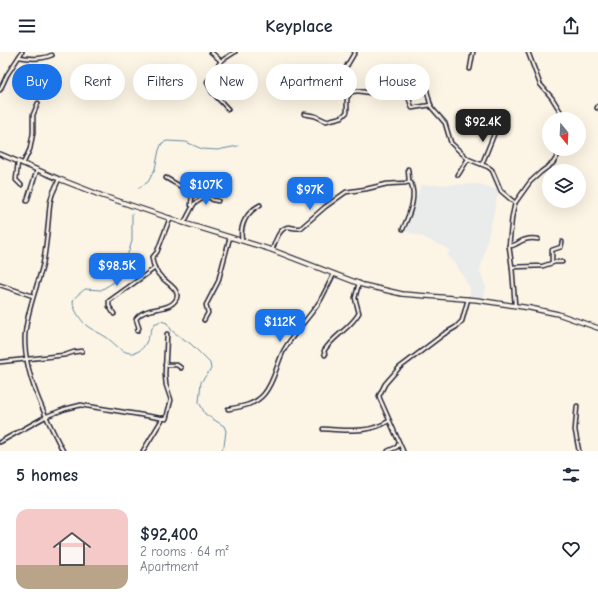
<!DOCTYPE html>
<html lang="en">
<head>
<meta charset="utf-8">
<style>
  body { margin:0; font-family:"Comic Neue",sans-serif; background:#f2f2f3; color:#1f2937; height:100vh; display:flex; flex-direction:column; font-size:15px; white-space:nowrap }
  * { box-sizing:border-box; margin:0 }
  p { font-size:13px; color:#747a83 }
  .icon { flex:none; width:22px; height:22px; fill:none; stroke:currentColor; stroke-width:2; stroke-linecap:round; stroke-linejoin:round }
  .map { position:relative; height:399px; overflow:hidden }
  .sheet { display:flex; flex-direction:column; background:#fff; flex:1 }
  .sheet>* { flex:none }
  .hud { position:absolute; left:12px; top:12px; width:574px; height:36px; display:flex; gap:8px }
  .needle { width:26px; rotate:162deg }
  .buttons { position:absolute; left:542px; top:60px; display:grid; gap:8px }
  .buttons a { display:grid; place-items:center; width:44px; height:44px; border-radius:50%; background:#fff; box-shadow:0 4px 16px #0002; font-size:20px }
  .price { position:absolute; translate:-50% -34px; padding:0 9px; border-radius:8px; background:#1a73e8; color:#fff; font-size:13px; line-height:26px; filter:drop-shadow(0 1px 2px #0008) }
  .price::after { content:''; position:absolute; left:50%; top:24px; width:12px; height:9px; margin-left:-6px; background:inherit; clip-path:polygon(0 0,100% 0,50% 100%) }
  .price.active { background:#222; color:#fff }
  ul { padding:0; list-style:none }
  li { display:flex; align-items:center; gap:12px; height:100px; padding:0 16px }
  li+li { border-top:1px solid #e0e1e3 }
  li span { display:grid; place-items:center; flex:none; width:112px; height:80px; border-radius:12px; color:#555 }
  li>.icon { margin-inline-start:auto }
  span .icon { width:48px; height:48px; fill:#fffc; stroke-width:1 }
  li b { font-size:17px }
  h2 { display:flex; justify-content:space-between; align-items:center; height:48px; padding:0 16px; font-size:17px }
  .pill { padding:0 14px; border-radius:18px; background:#fff; box-shadow:0 4px 16px #0002; font-size:14px; line-height:36px }
  .pill.active { background:#1a73e8; color:#fff }
  header { display:flex; justify-content:space-between; align-items:center; height:52px; padding:0 16px; background:#fff; font-size:18px; font-weight:600 }
  .map>svg:first-child { display:block }
  .built { fill:#eaebeb }
  .lines { fill:none; stroke-linecap:round; stroke-linejoin:round }
  .stream { stroke:#6387a7; stroke-width:1 }
  .street-casing { stroke:#22223b; stroke-width:5.5 }
  .secondary-casing { stroke:#22223b; stroke-width:6 }
  .street { stroke:#fcf5e5; stroke-width:2.5 }
  .secondary { stroke:#fcf5e5; stroke-width:3.5 }
</style>
</head>
<body>
<header><svg class="icon" aria-label="menu" viewBox="0 0 24 24"><path d="M4 6h16M4 12h16M4 18h16"/></svg>Keyplace<svg class="icon" aria-label="share" viewBox="0 0 24 24"><path d="M12 15V3M7 8l5-5 5 5M5 13v7h14v-7"/></svg></header>
<div class="map">
<svg width="598" height="399" viewBox="0 0 598 399">
  <rect width="100%" height="100%" fill="#fcf5e5"/>
  <filter id="ink" filterUnits="userSpaceOnUse"><feTurbulence type="fractalNoise" baseFrequency=".025" numOctaves="2"/><feDisplacementMap in="SourceGraphic" scale="8" xChannelSelector="R" yChannelSelector="G"/><feConvolveMatrix kernelMatrix="1 2 1 2 8 2 1 2 1" color-interpolation-filters="sRGB"/></filter>
  <g filter="url(#ink)">
    <!-- built -->
    <path class="built" d="M479,132L499,138L480,219L486,235L484,246L470,244V236L456,213L447,204L450,198L423,185L404,179L421,133Z"/>
    <g class="lines">
      <!-- stream -->
      <g class="stream">
        <path d="M138,136L148,130L155,117L159,98L162,91L167,89L186,90L202,97L217,98L238,94"/>
        <path d="M132,162V189L129,199L122,214L119,227L101,238L85,237C81,241 74,244 73,250C73,257 82,270 87,274C92,278 100,281 106,285C115,291 124,305 137,300C146,297 150,280 154,272L161,269L167,271L172,279L191,292L210,311L211,317L201,330L199,350L205,362L224,374L226,379L224,394L221,399"/>
      </g>
      <!-- street casing -->
      <g class="street-casing">
        <g id="street">
          <path d="M211,0L221,9"/>
          <path d="M528,0L540,32L552,46L565,67"/>
          <path d="M19,5C30,7 43,7 52,3"/>
          <path d="M470,17L473,0"/>
          <path d="M0,38L7,23L22,0"/>
          <path d="M349,43C344,41 340,41 339,35L345,17L355,0"/>
          <path d="M408,44L412,56L431,53"/>
          <path d="M597,56L598,54"/>
          <path d="M228,57L212,40L207,30L221,9L235,0"/>
          <path d="M304,62L315,64L326,69L342,65L347,60V46L351,40L358,39L371,41H382L412,29L418,28L421,29L426,35L431,55L445,71L451,91L468,107L488,115L492,118L501,139L515,151"/>
          <path d="M18,110L16,128L21,133"/>
          <path d="M23,112L30,97L33,81V63L38,51"/>
          <path d="M482,112L497,75"/>
          <path d="M458,123L468,107"/>
          <path d="M166,126L185,137L192,144L191,153"/>
          <path d="M59,127L52,143L50,151C48,171 47,192 43,212C37,236 27,258 25,283C23,321 46,366 63,399"/>
          <path d="M207,144L213,148L218,149"/>
          <path d="M27,149L37,118"/>
          <path d="M184,171L194,152L208,143L222,130H226"/>
          <path d="M403,177C409,162 417,147 411,131L408,130"/>
          <path d="M242,188C239,173 247,160 260,153"/>
          <path d="M509,194C514,194 514,193 518,191C524,187 532,186 538,187"/>
          <path d="M272,198C275,191 279,175 289,175C293,176 297,177 301,176L325,155L346,140L366,137L387,132L406,131L409,129L408,117"/>
          <path d="M552,210V198L561,195L562,190"/>
          <path d="M512,215L543,214L555,210H562"/>
          <path d="M0,233L33,244"/>
          <path d="M515,253L512,215L509,194L512,165L515,151L530,130L541,120L553,111L562,97"/>
          <path d="M114,262L109,254V249L155,216"/>
          <path d="M204,268L208,261L206,253L218,230L230,185"/>
          <path d="M137,279L139,276L136,267C144,254 167,260 175,249C183,239 167,231 161,225C156,220 153,213 152,206L157,200L170,166"/>
          <path d="M325,303L324,299C333,284 350,277 359,261L355,246L359,231"/>
          <path d="M0,310L65,303L74,300L82,299"/>
          <path d="M165,313H177L181,316"/>
          <path d="M577,354L575,378L579,399"/>
          <path d="M228,357C241,355 255,353 264,342C275,329 276,313 284,298C294,280 309,266 320,249C325,240 329,231 334,222"/>
          <path d="M323,377C348,378 367,382 389,369"/>
          <path d="M0,390L47,364L65,357L81,353L166,367L171,348L166,333L165,322L167,282"/>
          <path d="M143,399L163,366"/>
          <path d="M388,399L397,395L399,391"/>
          <path d="M403,399L380,347L379,344L385,332L399,316L444,282L456,275L462,269L468,247"/>
        </g>
      </g>
      <!-- secondary casing -->
      <g class="secondary-casing">
        <path id="secondary" d="M0,102L59,127L100,143L184,171L272,198L363,233L402,242L477,248L530,256L558,262L598,276"/>
      </g>
      <!-- street -->
      <use href="#street" class="street"/>
      <!-- secondary -->
      <use href="#secondary" class="secondary"/>
    </g>
  </g>
</svg>
<div class="buttons">
<a><svg class="needle" viewBox="-14 -14 28 28"><path d="M0-13l5 13h-10z" fill="#e53935"/><path d="M0 13l5-13h-10z" fill="#747a83"/></svg></a>
<a><svg class="icon" aria-label="layers" viewBox="0 0 24 24"><path d="M12 4l9 5-9 5-9-5zM3 14l9 5 9-5"/></svg></a>
</div>
<b class="price active" style="left:483px;top:91px">$92.4K</b>
<b class="price" style="left:206px;top:154px">$107K</b>
<b class="price" style="left:310px;top:159px">$97K</b>
<b class="price" style="left:117px;top:235px">$98.5K</b>
<b class="price" style="left:280px;top:291px">$112K</b>
<div class="hud">
<a class="pill active">Buy</a>
<a class="pill">Rent</a>
<a class="pill">Filters</a>
<a class="pill">New</a>
<a class="pill">Apartment</a>
<a class="pill">House</a>
</div>
</div>
<section class="sheet">
<h2>5 homes<svg class="icon" aria-label="filters" viewBox="0 0 24 24"><path d="M4 7h16M4 17h16"/><circle cx="9" cy="7" r="2"/><circle cx="15" cy="17" r="2"/></svg></h2>
<ul>
<li><span style="background:linear-gradient(#f6c9c9 70%,#b9a48a 0)"><svg class="icon" aria-label="home" viewBox="0 0 24 24"><path d="M3 11l9-7 9 7M6 9v11h12V9"/></svg></span><div><b>$92,400</b><p>2 rooms · 64 m²</p><p>Apartment</p></div><svg class="icon" aria-label="heart" viewBox="0 0 24 24"><path d="M12 20l-8-8c-3-5 5-10 8-4 3-6 11-1 8 4z"/></svg></li>
</ul>
</section>
</body>
</html>
